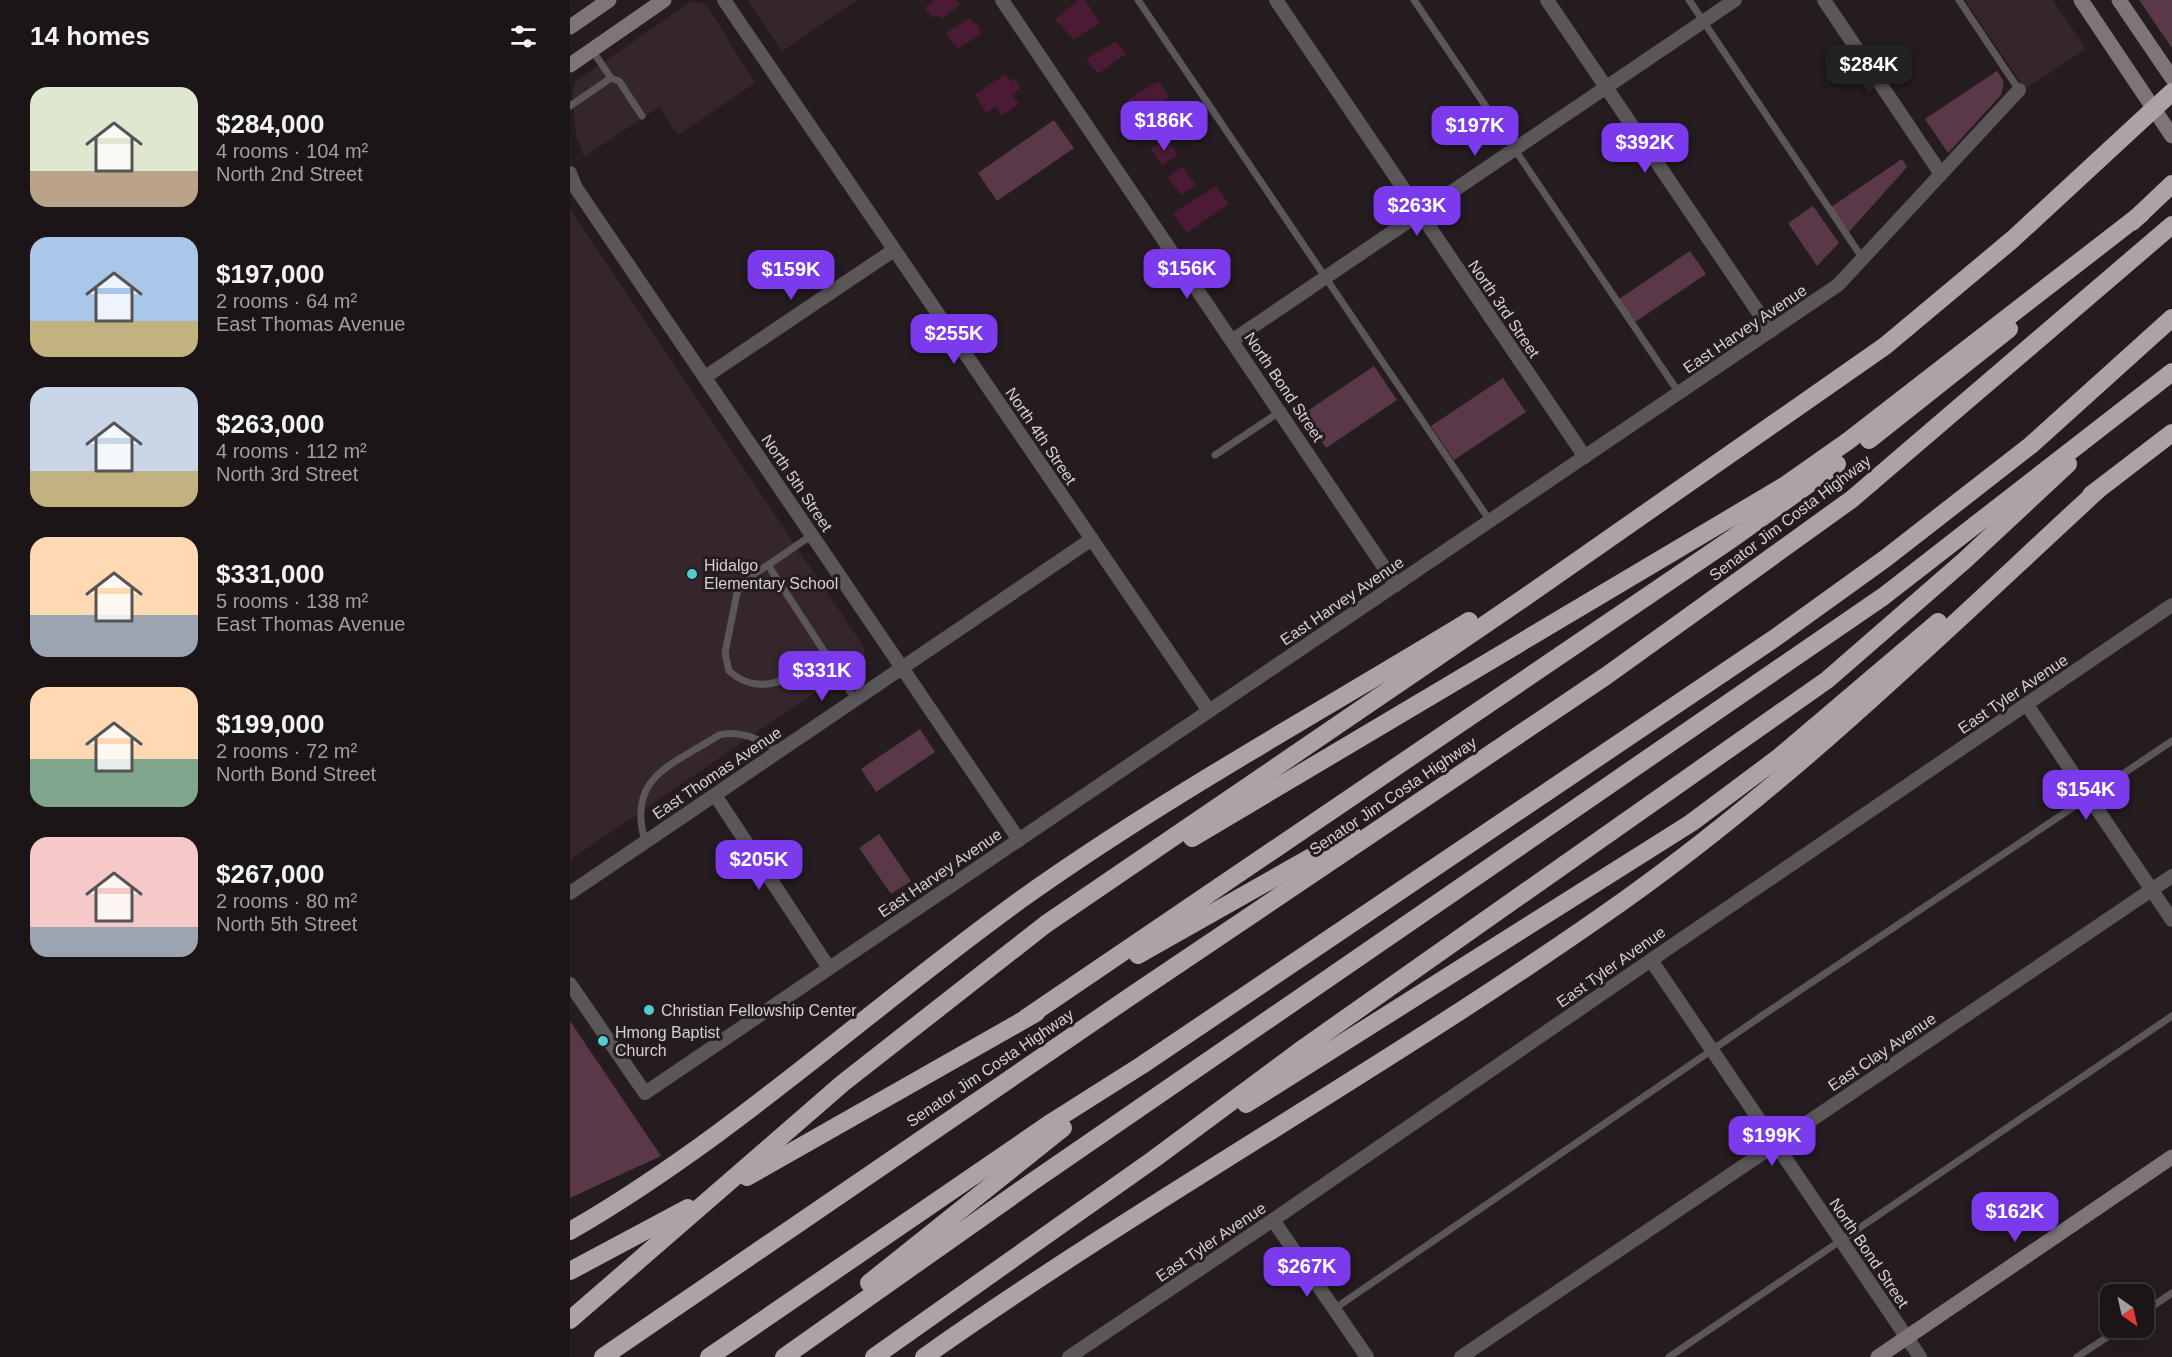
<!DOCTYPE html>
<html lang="en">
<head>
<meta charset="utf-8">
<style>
  body { margin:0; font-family:Arial,sans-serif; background:#292225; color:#f1f3f6; height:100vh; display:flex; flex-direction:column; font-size:22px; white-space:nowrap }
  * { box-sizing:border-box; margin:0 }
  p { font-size:20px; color:#a09fa2 }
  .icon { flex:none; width:33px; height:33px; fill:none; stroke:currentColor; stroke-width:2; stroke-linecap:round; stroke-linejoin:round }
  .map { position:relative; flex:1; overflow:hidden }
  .sheet { display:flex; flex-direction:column; background:#1c1518; width:570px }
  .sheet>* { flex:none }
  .needle { width:39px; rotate:146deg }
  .tools { position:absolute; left:1530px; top:1284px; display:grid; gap:12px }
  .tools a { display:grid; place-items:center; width:54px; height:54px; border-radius:12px; background:#1c1518; box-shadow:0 6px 24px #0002,0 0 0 2px #3a3437; font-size:30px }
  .price { position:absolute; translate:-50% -51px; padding:0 14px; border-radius:12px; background:#7c3aed; color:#fff; font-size:20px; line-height:39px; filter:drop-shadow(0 2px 3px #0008) }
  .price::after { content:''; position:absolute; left:50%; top:36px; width:18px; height:14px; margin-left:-9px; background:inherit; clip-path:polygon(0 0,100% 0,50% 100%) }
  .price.active { background:#222; color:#fff }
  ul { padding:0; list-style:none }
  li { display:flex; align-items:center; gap:18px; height:150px; padding:0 30px }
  li span { display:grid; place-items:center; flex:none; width:168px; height:120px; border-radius:18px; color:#555 }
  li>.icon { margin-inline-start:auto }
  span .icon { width:72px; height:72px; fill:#fffc; stroke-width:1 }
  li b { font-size:26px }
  h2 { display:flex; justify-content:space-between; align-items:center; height:72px; padding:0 30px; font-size:26px }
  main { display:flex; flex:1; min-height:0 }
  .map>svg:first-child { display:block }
  .built { fill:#35262d }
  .green { fill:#5a3848 }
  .building { fill:#4b1a34 }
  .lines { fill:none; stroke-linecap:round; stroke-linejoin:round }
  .lane { stroke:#5b5658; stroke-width:7 }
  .street { stroke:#5b5658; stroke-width:14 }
  .secondary { stroke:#7d7578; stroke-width:15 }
  .highway { stroke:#afa2a7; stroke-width:18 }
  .poi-dot { fill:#51ccd2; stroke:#251c20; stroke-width:2 }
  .labels { text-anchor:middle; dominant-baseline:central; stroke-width:6; stroke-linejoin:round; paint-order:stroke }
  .street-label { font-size:16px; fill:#d7d0d3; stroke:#251c20 }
  .poi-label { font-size:16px; fill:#d7d0d3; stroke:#251c20; text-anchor:start }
</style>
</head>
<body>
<main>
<section class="sheet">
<h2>14 homes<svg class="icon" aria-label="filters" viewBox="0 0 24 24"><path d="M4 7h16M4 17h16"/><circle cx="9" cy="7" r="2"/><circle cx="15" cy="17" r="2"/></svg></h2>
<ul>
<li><span style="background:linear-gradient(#dfe7d0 70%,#b9a48a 0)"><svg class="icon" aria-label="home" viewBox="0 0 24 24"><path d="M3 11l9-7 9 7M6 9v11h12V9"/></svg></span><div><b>$284,000</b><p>4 rooms · 104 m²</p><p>North 2nd Street</p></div></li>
<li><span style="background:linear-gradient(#a9c7e8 70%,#c2b280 0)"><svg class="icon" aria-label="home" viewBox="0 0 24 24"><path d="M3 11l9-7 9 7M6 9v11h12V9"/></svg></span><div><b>$197,000</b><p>2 rooms · 64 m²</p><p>East Thomas Avenue</p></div></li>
<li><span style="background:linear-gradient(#c9d6e8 70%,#c2b280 0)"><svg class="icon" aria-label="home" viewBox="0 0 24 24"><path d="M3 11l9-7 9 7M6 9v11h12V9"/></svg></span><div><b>$263,000</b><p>4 rooms · 112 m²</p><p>North 3rd Street</p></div></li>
<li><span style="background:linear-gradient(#ffd9b3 65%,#9aa5b1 0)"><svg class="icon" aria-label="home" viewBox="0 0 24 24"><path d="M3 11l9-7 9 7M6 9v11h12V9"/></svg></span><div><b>$331,000</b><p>5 rooms · 138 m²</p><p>East Thomas Avenue</p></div></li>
<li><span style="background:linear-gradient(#ffd9b3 60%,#7fa58c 0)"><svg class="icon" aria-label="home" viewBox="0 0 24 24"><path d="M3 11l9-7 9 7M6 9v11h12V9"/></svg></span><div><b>$199,000</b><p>2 rooms · 72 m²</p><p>North Bond Street</p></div></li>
<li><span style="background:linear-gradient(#f6c9c9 75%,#9aa5b1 0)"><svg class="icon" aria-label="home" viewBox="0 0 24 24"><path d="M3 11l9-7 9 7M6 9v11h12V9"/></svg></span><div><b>$267,000</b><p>2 rooms · 80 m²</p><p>North 5th Street</p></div></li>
</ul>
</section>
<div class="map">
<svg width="1602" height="1357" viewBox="0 0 1602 1357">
  <rect width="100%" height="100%" fill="#251c20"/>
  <!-- built -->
  <g class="built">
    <path d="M177,0H287L212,51Z"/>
    <path d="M1395,0H1483L1516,49L1455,89Z"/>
    <path d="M122,1L136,4L185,83L108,135L89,107L14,157L6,135L2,97L5,82Z"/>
    <path d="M0,209L295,649L293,660L0,860Z"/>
  </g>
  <!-- green -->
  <g class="green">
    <path d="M1569,0H1602V48Z"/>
    <path d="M1427,71L1434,82L1431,95L1378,153L1355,119Z"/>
    <path d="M484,120L504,148L427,201L408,173Z"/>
    <path d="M1332,159L1337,167L1278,233L1261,207Z"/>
    <path d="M1243,206L1269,243L1247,266L1218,223Z"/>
    <path d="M1120,251L1136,274L1065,322L1049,299Z"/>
    <path d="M804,366L827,400L756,448L733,414Z"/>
    <path d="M933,378L956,412L884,460L861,426Z"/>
    <path d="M350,729L365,752L306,792L291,769Z"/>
    <path d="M309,834L341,881L321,894L289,848Z"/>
    <path d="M0,1021L91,1156L0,1198Z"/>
  </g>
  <!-- building -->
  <g class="building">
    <path d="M365,0H386L390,5L371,19L368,15L362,18L355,8Z"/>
    <path d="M509,0H515L530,22L504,40L485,19Z"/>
    <path d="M399,18L404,24L407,22L411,34L388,49L375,34Z"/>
    <path d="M546,41L556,54L528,74L516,59Z"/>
    <path d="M436,74L443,86L441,80L444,78L451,88L442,95L449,104L432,116L425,107L416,113L405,94Z"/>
    <path d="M588,81L599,97L569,117L558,100Z"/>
    <path d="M604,104L614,119L584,139L574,125Z"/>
    <path d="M596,138L608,155L592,165L581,149Z"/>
    <path d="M612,166L626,185L611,195L598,177Z"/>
    <path d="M646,186L659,204L617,233L603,213Z"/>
  </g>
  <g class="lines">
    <!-- lane -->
    <g class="lane">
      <path d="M568,0L920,521"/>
      <path d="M844,0L1109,393"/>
      <path d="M1119,0L1293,259"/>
      <path d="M1389,0L1449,90"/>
      <path d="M41,78L49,81L72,116"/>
      <path d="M0,106L41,78L22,50"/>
      <path d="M645,455L711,411"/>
      <path d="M242,535L198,565L285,699"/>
      <path d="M198,565L176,580L167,593L155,653L159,671C193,701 226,674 256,655"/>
      <path d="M75,841C56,776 103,765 149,735C172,729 191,741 210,751"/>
      <path d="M764,1309L1193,1015L1602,741"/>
      <path d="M1574,1312L1602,1293"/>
      <path d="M1099,1357L1602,1016"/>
      <path d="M1507,1357L1551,1328"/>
    </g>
    <!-- street -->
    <g class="street">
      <path d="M154,0L639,711"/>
      <path d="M432,0L826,585"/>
      <path d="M706,0L1015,457"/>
      <path d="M977,0L1201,331"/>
      <path d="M1254,0L1371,174"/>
      <path d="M0,173L6,188L449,840"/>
      <path d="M663,340L1165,0"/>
      <path d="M135,377L324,250"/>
      <path d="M1457,705L1602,920"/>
      <path d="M145,795L259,968"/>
      <path d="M0,893L522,539"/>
      <path d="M1081,960L1350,1357"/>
      <path d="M0,984L75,1093L1268,285L1449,90"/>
      <path d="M703,1220L797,1357"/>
      <path d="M499,1357L703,1220L1081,960L1602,605"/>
      <path d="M891,1357L1602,876"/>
    </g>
    <!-- secondary -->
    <g class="secondary">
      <path d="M1511,0L1602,136"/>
      <path d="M1549,0L1602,78"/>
      <path d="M0,27L39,0"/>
      <path d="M0,65L94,0"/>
      <path d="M1308,1357L1602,1157"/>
    </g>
    <!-- highway -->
    <g class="highway">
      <path d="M1562,222L1602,184"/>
      <path d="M1299,440L1439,329"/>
      <path d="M1521,495L1602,433"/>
      <path d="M622,838L1214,486L1278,441L1571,214"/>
      <path d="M568,955L782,834"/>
      <path d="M456,1018L1163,538L1267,464"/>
      <path d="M676,1104L1121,823L1208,758L1368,622"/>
      <path d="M177,1177L466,1013"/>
      <path d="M0,1231C163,1137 301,1007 453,898C595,797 750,712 899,621"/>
      <path d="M0,1271L118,1208"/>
      <path d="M299,1283L493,1128"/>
      <path d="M0,1320L273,1083L476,924L951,600L1315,346L1443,239L1602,92"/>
      <path d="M33,1357L564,994L1036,676L1282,499L1602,225"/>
      <path d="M139,1357L482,1122L572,1065L1205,638L1316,558L1461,445L1602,318"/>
      <path d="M214,1357L462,1182L1314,596L1602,372"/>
      <path d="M304,1357L584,1159L735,1047L1257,680L1395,560L1498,464"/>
      <path d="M354,1357C582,1196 828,1061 1056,899C1226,778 1376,630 1529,489"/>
    </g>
  </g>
  <!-- markers -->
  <g class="poi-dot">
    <circle cx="122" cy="574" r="6"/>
    <circle cx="79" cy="1010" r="6"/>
    <circle cx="33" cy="1041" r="6"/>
  </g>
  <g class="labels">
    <!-- street labels -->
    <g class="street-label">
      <text transform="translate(934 309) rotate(56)">North 3rd Street</text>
      <text transform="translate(1175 329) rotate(-34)">East Harvey Avenue</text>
      <text transform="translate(714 387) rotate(56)">North Bond Street</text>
      <text transform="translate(471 436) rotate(56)">North 4th Street</text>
      <text transform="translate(227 483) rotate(56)">North 5th Street</text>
      <text transform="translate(1220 518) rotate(-37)">Senator Jim Costa Highway</text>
      <text transform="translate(772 601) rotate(-34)">East Harvey Avenue</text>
      <text transform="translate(1443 694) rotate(-34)">East Tyler Avenue</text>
      <text transform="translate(147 773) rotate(-34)">East Thomas Avenue</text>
      <text transform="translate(823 796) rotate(-34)">Senator Jim Costa Highway</text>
      <text transform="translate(370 873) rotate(-34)">East Harvey Avenue</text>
      <text transform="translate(1041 967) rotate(-35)">East Tyler Avenue</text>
      <text transform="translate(1312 1052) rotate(-34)">East Clay Avenue</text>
      <text transform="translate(420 1068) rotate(-34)">Senator Jim Costa Highway</text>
      <text transform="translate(641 1242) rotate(-34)">East Tyler Avenue</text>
      <text transform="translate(1299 1253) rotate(56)">North Bond Street</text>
    </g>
    <!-- poi labels -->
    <g class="poi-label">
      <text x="134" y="565">Hidalgo<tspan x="134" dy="18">Elementary School</tspan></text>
      <text x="91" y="1010">Christian Fellowship Center</text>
      <text x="45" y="1032">Hmong Baptist<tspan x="45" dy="18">Church</tspan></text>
    </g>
  </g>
</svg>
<div class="tools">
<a><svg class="needle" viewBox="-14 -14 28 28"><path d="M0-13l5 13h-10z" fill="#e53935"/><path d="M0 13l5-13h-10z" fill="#a09fa2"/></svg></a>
</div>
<b class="price active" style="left:1299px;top:96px">$284K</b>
<b class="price" style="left:594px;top:152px">$186K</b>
<b class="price" style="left:905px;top:157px">$197K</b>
<b class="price" style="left:1075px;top:174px">$392K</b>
<b class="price" style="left:847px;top:237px">$263K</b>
<b class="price" style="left:617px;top:300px">$156K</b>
<b class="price" style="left:221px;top:301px">$159K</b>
<b class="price" style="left:384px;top:365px">$255K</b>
<b class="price" style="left:252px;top:702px">$331K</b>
<b class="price" style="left:1516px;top:821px">$154K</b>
<b class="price" style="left:189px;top:891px">$205K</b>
<b class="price" style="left:1202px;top:1167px">$199K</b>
<b class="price" style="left:1445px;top:1243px">$162K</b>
<b class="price" style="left:737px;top:1298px">$267K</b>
</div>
</main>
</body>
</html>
